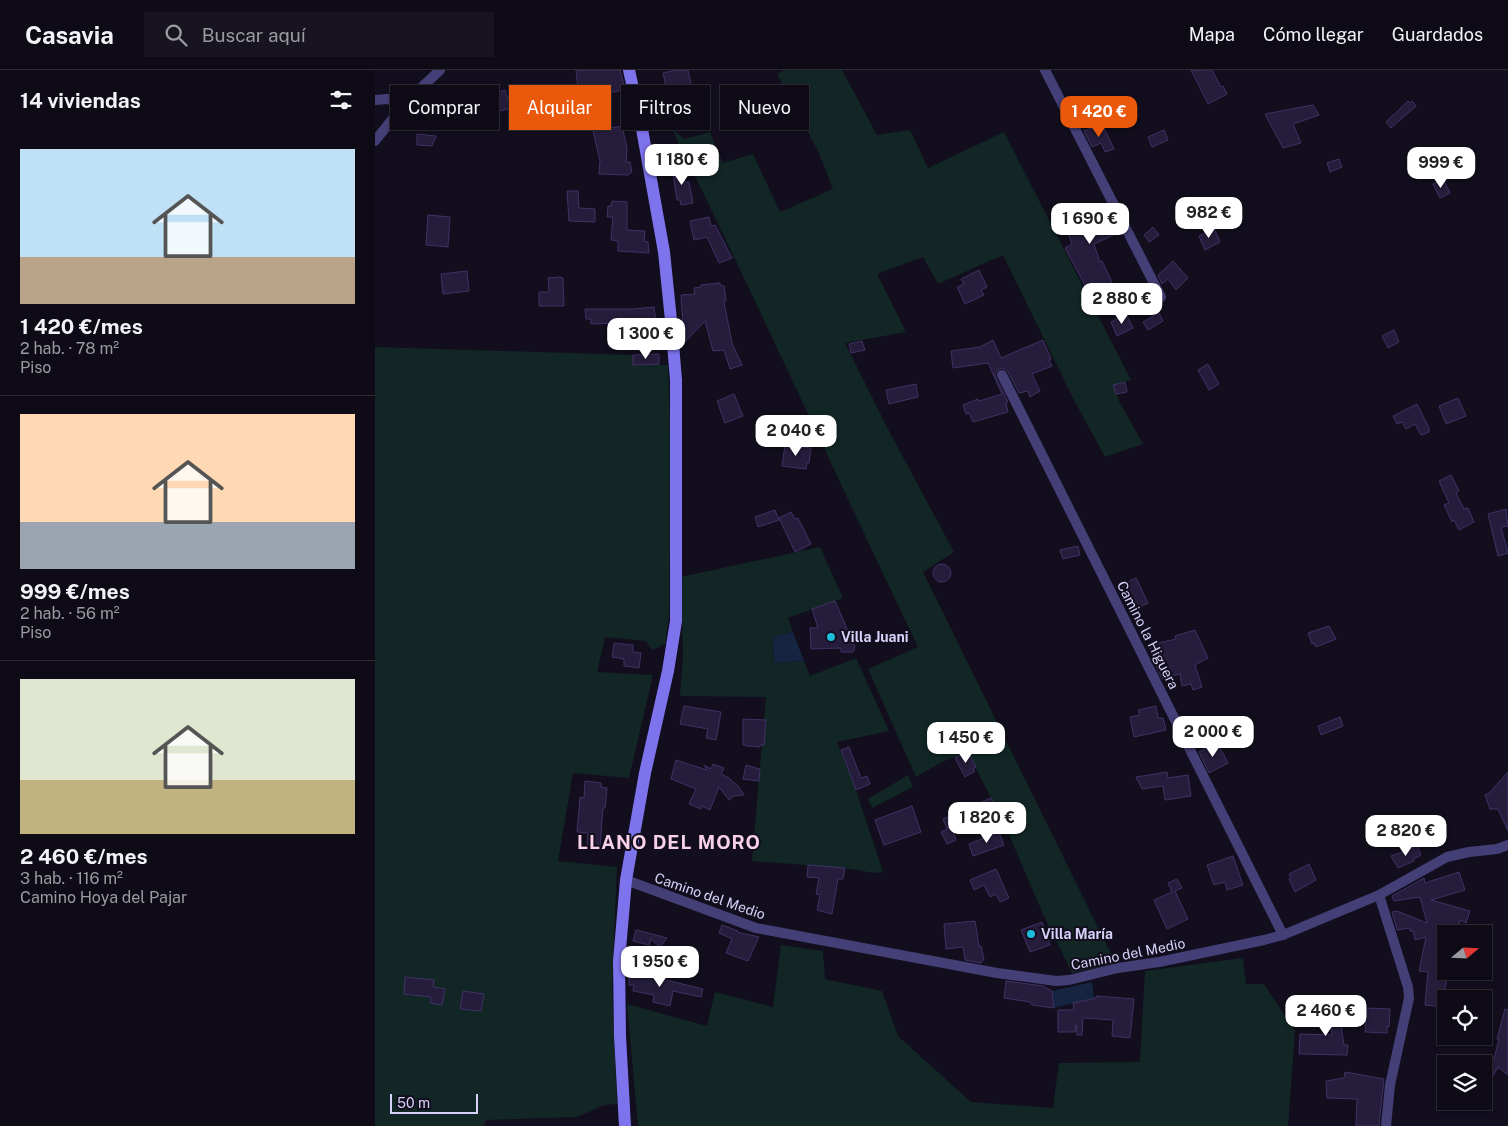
<!DOCTYPE html>
<html lang="es">
<head>
<meta charset="utf-8">
<style>
  body { margin:0; font-family:"Public Sans",sans-serif; background:#17131f; color:#f1f3f6; height:100vh; display:flex; flex-direction:column; font-size:19px; white-space:nowrap }
  * { box-sizing:border-box; margin:0 }
  p { font-size:16px; color:#9b9aa1 }
  .icon { flex:none; width:28px; height:28px; fill:none; stroke:currentColor; stroke-width:2; stroke-linecap:round; stroke-linejoin:round }
  .map { position:relative; flex:1; overflow:hidden }
  .details { display:flex; flex-direction:column; background:#0e0a16; width:375px }
  .details>* { flex:none }
  .guide { position:absolute; left:15px; top:15px; width:475px; height:45px; display:flex; gap:10px }
  .needle { width:32px; rotate:71deg }
  .tools { position:absolute; left:1062px; top:855px; display:grid; gap:10px }
  .tools a { display:grid; place-items:center; width:55px; height:55px; border-radius:0px; background:#0e0a16; box-shadow:0 1px 4px #0004,0 0 0 1px #2e2b35; font-size:25px }
  .scale { position:absolute; left:15px; bottom:12px; width:88px; box-sizing:border-box; padding-left:5px; border:2px solid #d7d0f9; border-top:0; font-size:14px; line-height:18px; white-space:nowrap; color:#d7d0f9; -webkit-text-stroke:4px #120e1d; paint-order:stroke }
  .price { position:absolute; translate:-50% -42px; padding:0 11px; border-radius:10px; background:#fff; color:#222; font-size:16px; line-height:32px; filter:drop-shadow(0 1px 2px #0008) }
  .price::after { content:''; position:absolute; left:50%; top:30px; width:15px; height:11px; margin-left:-8px; background:inherit; clip-path:polygon(0 0,100% 0,50% 100%) }
  .price.selected { background:#ea580c; color:#fff }
  ul { padding:0; list-style:none }
  li { display:grid; align-content:center; gap:10px; height:265px; padding:0 20px }
  li+li { border-top:1px solid #2e2b35 }
  li span { display:grid; place-items:center; height:155px; border-radius:0px; color:#555 }
  li>.icon { margin-inline-start:auto }
  span .icon { width:90px; height:90px; fill:#fffc; stroke-width:1 }
  li b { font-size:21px }
  h2 { display:flex; justify-content:space-between; align-items:center; height:60px; padding:0 20px; font-size:21px }
  .chip { padding:0 18px; border-radius:0px; background:#0e0a16; box-shadow:0 1px 4px #0004,0 0 0 1px #2e2b35; font-size:18px; line-height:45px }
  .chip.selected { background:#ea580c; color:#fff }
  header { display:flex; align-items:center; gap:30px; box-sizing:border-box; height:70px; padding:0 25px; background:#0e0a16; border-bottom:1px solid #2e2b35 }
  header strong { font-size:24px }
  nav { display:flex; gap:28px; margin-inline-start:auto; font-size:18px }
  .search { width:350px; height:45px; background:#17131f; display:flex; align-items:center; gap:12px; box-sizing:border-box; padding:0 18px; border-radius:0px; color:#9b9aa1; font-size:19px }
  main { display:flex; flex:1; min-height:0 }
  .map>svg:first-child { display:block }
  .green { fill:#122626 }
  .water { fill:#152441 }
  .building { fill:#251d3b; stroke:#3f3265 }
  .lines { fill:none; stroke-linecap:round; stroke-linejoin:round }
  .minor { stroke:#443f76; stroke-width:10 }
  .secondary { stroke:#7d73ed; stroke-width:12 }
  .poi-dot { fill:#1cbcda; stroke:#120e1d; stroke-width:2 }
  .labels { text-anchor:middle; dominant-baseline:central; stroke-width:4; stroke-linejoin:round; paint-order:stroke }
  .street-label { font-size:14px; fill:#d7d0f9; stroke:#120e1d }
  .poi-label { font-size:14px; font-weight:bold; fill:#d7d0f9; stroke:#120e1d; text-anchor:start }
  .district-label { font-size:19px; font-weight:bold; letter-spacing:1px; fill:#f9d2e9; stroke:#120e1d }
</style>
</head>
<body>
<header>
<strong>Casavia</strong>
<div class="search"><svg class="icon" aria-label="search" viewBox="0 0 24 24"><circle cx="10" cy="10" r="6"/><path d="M15 15l6 6"/></svg>Buscar aquí</div>
<nav><a>Mapa</a><a>Cómo llegar</a><a>Guardados</a></nav>
</header>
<main>
<section class="details">
<h2>14 viviendas<svg class="icon" aria-label="filters" viewBox="0 0 24 24"><path d="M4 7h16M4 17h16"/><circle cx="9" cy="7" r="2"/><circle cx="15" cy="17" r="2"/></svg></h2>
<ul>
<li><span style="background:linear-gradient(#bfe0f5 70%,#b9a48a 0)"><svg class="icon" aria-label="home" viewBox="0 0 24 24"><path d="M3 11l9-7 9 7M6 9v11h12V9"/></svg></span><div><b>1 420 €/mes</b><p>2 hab. · 78 m²</p><p>Piso</p></div></li>
<li><span style="background:linear-gradient(#ffd9b3 70%,#9aa5b1 0)"><svg class="icon" aria-label="home" viewBox="0 0 24 24"><path d="M3 11l9-7 9 7M6 9v11h12V9"/></svg></span><div><b>999 €/mes</b><p>2 hab. · 56 m²</p><p>Piso</p></div></li>
<li><span style="background:linear-gradient(#dfe7d0 65%,#c2b280 0)"><svg class="icon" aria-label="home" viewBox="0 0 24 24"><path d="M3 11l9-7 9 7M6 9v11h12V9"/></svg></span><div><b>2 460 €/mes</b><p>3 hab. · 116 m²</p><p>Camino Hoya del Pajar</p></div></li>
</ul>
</section>
<div class="map">
<svg width="1133" height="1056" viewBox="0 0 1133 1056">
  <rect width="100%" height="100%" fill="#120e1d"/>
  <!-- green -->
  <g class="green">
    <path d="M409,0H467L502,65L535,60L553,98L629,62L756,310L738,315L744,331L768,374L730,387L698,328L628,185L563,214L548,187L502,204L531,262L470,273L514,361L579,482L548,502L741,894L697,903L668,844L629,753L595,687L593,688L590,683L567,692L541,707L493,599L543,577C460,404 381,229 296,57L309,69L335,62L348,93L378,84L405,142L458,119L444,83L402,4Z"/>
    <path d="M0,277L258,285V295H293L295,367L294,545L290,574L277,580L271,571L230,567L222,602L278,605L254,708L198,703L183,791L242,797L237,918L242,1034L229,1035L202,1047L111,1050L109,1056H0Z"/>
    <path d="M445,477L468,528L413,548L418,562L398,567L399,593L429,591L435,606L481,588L514,661L462,672L481,720L508,802L499,803L470,798L377,791L391,627L305,626L308,587L306,507Z"/>
    <path d="M533,705L538,717L497,738L493,729Z"/>
    <path d="M406,875L448,881L450,909L507,921L523,966L596,1032L678,1038L684,993L765,992L770,901L868,888L871,914H889L920,961L913,1056H263L252,934L332,956L340,922L398,937Z"/>
  </g>
  <!-- water -->
  <g class="water">
    <path d="M418,562L429,591L399,593L398,567Z"/>
    <path d="M717,912L719,928L679,938L677,921Z"/>
  </g>
  <!-- building -->
  <g class="building">
    <path d="M201,0H245L250,19L239,22L213,18L214,28L204,29Z"/>
    <path d="M301,0H313L319,28L310,30L313,44L299,47L298,41L290,43L289,30H294L288,3Z"/>
    <path d="M816,0H837L846,17L848,16L852,24L833,34Z"/>
    <path d="M401,15L406,28L388,34L390,40L364,49L359,36L380,28L378,23Z"/>
    <path d="M130,20L136,38L122,42L117,24Z"/>
    <path d="M1033,31L1035,33L1037,31L1041,36L1016,58L1011,52Z"/>
    <path d="M938,35L944,45L918,54L926,73L908,78L890,44Z"/>
    <path d="M727,54L739,79L730,82L726,73L717,77L709,61Z"/>
    <path d="M247,56L252,78L251,92H255L257,102L253,105L224,104L225,91L218,61Z"/>
    <path d="M789,60L793,70L777,77L773,67Z"/>
    <path d="M42,64L61,66L57,76L42,75Z"/>
    <path d="M964,89L967,97L955,102L952,93Z"/>
    <path d="M307,95L310,112H314L318,133L306,135L305,130H302L297,97Z"/>
    <path d="M1068,109L1075,123L1065,128L1058,114Z"/>
    <path d="M192,121H203L204,138L220,139V152L194,151Z"/>
    <path d="M237,131L252,132V160L270,161L269,171L273,172L274,183L243,181V171L236,170L238,147H232L233,136H236Z"/>
    <path d="M731,135L745,162L719,174L725,192L727,191L737,212L713,221L690,178L697,174L688,150L693,148L692,146L701,142L705,152Z"/>
    <path d="M53,145L75,147L73,177L51,175Z"/>
    <path d="M334,147L336,156L340,155L357,188L344,193L332,167L319,170L315,151Z"/>
    <path d="M778,157L784,165L774,172L769,165Z"/>
    <path d="M839,158L845,172L830,180L824,166Z"/>
    <path d="M798,191L813,208L801,220L793,209L787,214L783,205Z"/>
    <path d="M604,200L612,217L606,220L609,225L590,234L582,217L589,214L586,209Z"/>
    <path d="M92,201L94,221L68,224L66,204Z"/>
    <path d="M184,207L188,208L189,236H164V222H174L173,208Z"/>
    <path d="M345,213V215L349,216L351,231L349,232L357,273L367,295L355,299L349,280L338,281L330,251L309,273L306,225L320,224L319,218L326,217V215Z"/>
    <path d="M279,237L281,253L241,257V253L216,254V249H211L210,239H257Z"/>
    <path d="M784,243L788,251L773,260L768,252Z"/>
    <path d="M751,244L758,258L742,266L736,252Z"/>
    <path d="M1019,260L1024,272L1013,278L1007,266Z"/>
    <path d="M618,270L626,288L668,270L676,289L674,290L677,296L657,304L665,321L655,327L653,321L644,323L633,302L628,298L624,299L620,304L621,308L633,332L631,333L633,342L598,352L594,343L591,344L588,335L603,329L604,331L627,324L613,293L578,298L576,281L605,277Z"/>
    <path d="M487,271L490,280L476,283L474,274Z"/>
    <path d="M284,284V294L258,295V285Z"/>
    <path d="M833,294L844,314L834,320L823,300Z"/>
    <path d="M750,312L752,322L741,324L738,315Z"/>
    <path d="M541,314L543,327L514,334L511,320Z"/>
    <path d="M359,324L368,346L350,353L342,331Z"/>
    <path d="M1083,328L1091,346L1071,354L1064,336Z"/>
    <path d="M1042,334L1054,358V362L1046,365L1040,354L1031,359L1027,352L1022,354L1018,346Z"/>
    <path d="M441,366L445,374L431,376L430,367Z"/>
    <path d="M410,375L436,378L434,393H432L431,399L407,396Z"/>
    <path d="M1076,405L1084,421L1081,423L1089,439L1093,438L1099,452L1084,460L1079,450L1077,452L1069,435L1074,433L1064,411Z"/>
    <path d="M1131,439L1133,456L1126,457L1133,483L1123,486L1113,444Z"/>
    <path d="M400,440L404,450L383,457L380,447Z"/>
    <path d="M416,442L420,449L423,448L436,474L420,482L404,448Z"/>
    <path d="M703,476L705,485L688,489L685,480Z"/>
    <circle cx="567" cy="503" r="9"/>
    <path d="M761,508L773,533L761,539L754,525L748,528L742,517Z"/>
    <path d="M460,531L480,577L478,582H466V578L436,579L435,558H443L437,539Z"/>
    <path d="M954,556L961,569L941,577L939,573L937,574L933,563Z"/>
    <path d="M820,560L833,588L820,595L827,617L818,620L816,614L807,616L805,604L787,609L778,590L774,575L801,569L800,566Z"/>
    <path d="M239,573L258,575V582L266,583L264,598L249,596V589L237,587Z"/>
    <path d="M309,636L346,642L341,670L331,668L333,659L305,654Z"/>
    <path d="M781,636L783,648H788L791,660L759,667L755,647L765,645L763,640Z"/>
    <path d="M965,647L968,656L946,665L943,656Z"/>
    <path d="M368,649L391,650L389,675H385V677L371,676V675H368Z"/>
    <path d="M842,672L853,693L834,703L824,682Z"/>
    <path d="M474,677L486,708L492,706L495,714L481,720L466,680Z"/>
    <path d="M590,683L593,688L595,686L601,697L598,699L600,701L590,707L580,688Z"/>
    <path d="M301,690L332,700L329,695L336,699L338,694L349,698L346,704L354,708L364,717L369,725L359,726L354,730L344,717L335,740L327,736L326,739L314,734L321,719L296,709Z"/>
    <path d="M371,695L385,699L384,711L368,709Z"/>
    <path d="M792,702L793,708L813,705L816,726L790,730L788,716L767,719L761,707Z"/>
    <path d="M1133,702V761L1123,739H1115L1110,725L1114,723Z"/>
    <path d="M210,711L226,713V717L232,718L230,738H228L225,777L212,776L213,763L202,762L205,727L209,728Z"/>
    <path d="M616,728L621,738L576,757L581,770L572,774L566,762L572,759L568,749Z"/>
    <path d="M537,736L546,762L509,775L500,750Z"/>
    <path d="M1028,749L1031,755L999,769L995,759Z"/>
    <path d="M624,762L629,775L598,786L594,774Z"/>
    <path d="M1042,776L1046,785L1039,789V791L1023,798L1016,786Z"/>
    <path d="M858,786L868,815L852,820L850,812L839,815L832,795Z"/>
    <path d="M934,794L941,810L920,822L914,809L916,808L914,804Z"/>
    <path d="M433,795L470,798L468,809H463L457,844L442,840L445,825L441,824L444,808L432,807Z"/>
    <path d="M621,799L634,828L625,832L621,824L615,827L609,815L599,820L595,810Z"/>
    <path d="M1084,802L1090,820L1056,830L1095,841L1091,853L1085,850L1081,864H1071V901H1073L1067,937L1050,935L1053,902L1044,901L1051,867L1040,870L1038,861H1035V858L1022,860L1017,842L1022,841L1052,853L1045,827L1019,831L1017,826L1049,808L1050,813Z"/>
    <path d="M802,809L807,818L800,821L813,849L792,859L779,830L797,822L793,813Z"/>
    <path d="M600,851L604,876H606L609,889L606,893L590,890L588,877L571,879L569,854Z"/>
    <path d="M667,852L675,875L655,882L646,860Z"/>
    <path d="M347,855L363,861L362,862L384,867L373,891L351,883L357,869L344,863Z"/>
    <path d="M261,860L277,864L292,868L285,877L276,869L274,875L258,871Z"/>
    <path d="M254,901L328,919L326,927L298,921L295,936L278,932L279,925L258,921L259,915H254Z"/>
    <path d="M30,907L59,910L58,917L70,919L67,935L55,933L56,927L29,924Z"/>
    <path d="M631,911L668,916L677,921L679,938L657,935L655,932L629,928Z"/>
    <path d="M88,921L109,924L106,941L85,939Z"/>
    <path d="M721,926L759,929L755,968L737,966L738,950L708,948L707,965H702L701,955L700,962H683V940H699L698,933L721,928Z"/>
    <path d="M952,929L962,930L969,975H973L972,985L924,984L925,964L957,965Z"/>
    <path d="M991,938L1015,939L1014,957L1012,956V963L990,962Z"/>
    <path d="M1130,939L1133,940V1005L1123,997L1109,1022V995L1114,986L1119,989L1124,969H1122Z"/>
    <path d="M970,1002L1009,1009L1004,1056H981L982,1029L952,1028L951,1011L969,1008Z"/>
  </g>
  <g class="lines">
    <!-- minor -->
    <g class="minor">
      <path d="M670,0L786,227"/>
      <path d="M0,30L12,29L30,33"/>
      <path d="M0,71L30,33L65,0"/>
      <path d="M627,305L908,865"/>
      <path d="M251,810L381,858L622,903L681,911L694,910L743,898L784,892L889,870L908,865L1004,825L1072,787L1094,782L1122,779L1133,775"/>
      <path d="M1004,825L1033,917L1034,928L1015,1015L1011,1056"/>
    </g>
    <!-- secondary -->
    <path class="secondary" d="M250,1056L245,966L244,891L251,810L270,703L293,601L301,551V310L296,250L289,182L267,59L254,0"/>
  </g>
  <!-- markers -->
  <g class="poi-dot">
    <circle cx="456" cy="567" r="5"/>
    <circle cx="656" cy="864" r="5"/>
  </g>
  <g class="labels">
    <!-- street labels -->
    <g class="street-label">
      <text transform="translate(773 565) rotate(63)">Camino la Higuera</text>
      <text transform="translate(335 826) rotate(19)">Camino del Medio</text>
      <text transform="translate(753 884) rotate(-11)">Camino del Medio</text>
    </g>
    <!-- poi labels -->
    <g class="poi-label">
      <text x="466" y="567">Villa Juani</text>
      <text x="666" y="864">Villa María</text>
    </g>
    <!-- district labels -->
    <g class="district-label">
      <text x="294" y="772">LLANO DEL MORO</text>
    </g>
  </g>
</svg>
<div class="tools">
<a><svg class="needle" viewBox="-14 -14 28 28"><path d="M0-13l5 13h-10z" fill="#e53935"/><path d="M0 13l5-13h-10z" fill="#9b9aa1"/></svg></a>
<a><svg class="icon" aria-label="locate" viewBox="0 0 24 24"><circle cx="12" cy="12" r="6"/><path d="M12 2v4M12 18v4M2 12h4M18 12h4"/></svg></a>
<a><svg class="icon" aria-label="layers" viewBox="0 0 24 24"><path d="M12 4l9 5-9 5-9-5zM3 14l9 5 9-5"/></svg></a>
</div>
<div class="scale">50 m</div>
<b class="price selected" style="left:724px;top:68px">1 420 €</b>
<b class="price" style="left:307px;top:116px">1 180 €</b>
<b class="price" style="left:1066px;top:119px">999 €</b>
<b class="price" style="left:834px;top:169px">982 €</b>
<b class="price" style="left:715px;top:175px">1 690 €</b>
<b class="price" style="left:747px;top:255px">2 880 €</b>
<b class="price" style="left:271px;top:290px">1 300 €</b>
<b class="price" style="left:421px;top:387px">2 040 €</b>
<b class="price" style="left:838px;top:688px">2 000 €</b>
<b class="price" style="left:591px;top:694px">1 450 €</b>
<b class="price" style="left:612px;top:774px">1 820 €</b>
<b class="price" style="left:1031px;top:787px">2 820 €</b>
<b class="price" style="left:285px;top:918px">1 950 €</b>
<b class="price" style="left:951px;top:967px">2 460 €</b>
<div class="guide">
<a class="chip">Comprar</a>
<a class="chip selected">Alquilar</a>
<a class="chip">Filtros</a>
<a class="chip">Nuevo</a>
</div>
</div>
</main>
</body>
</html>
